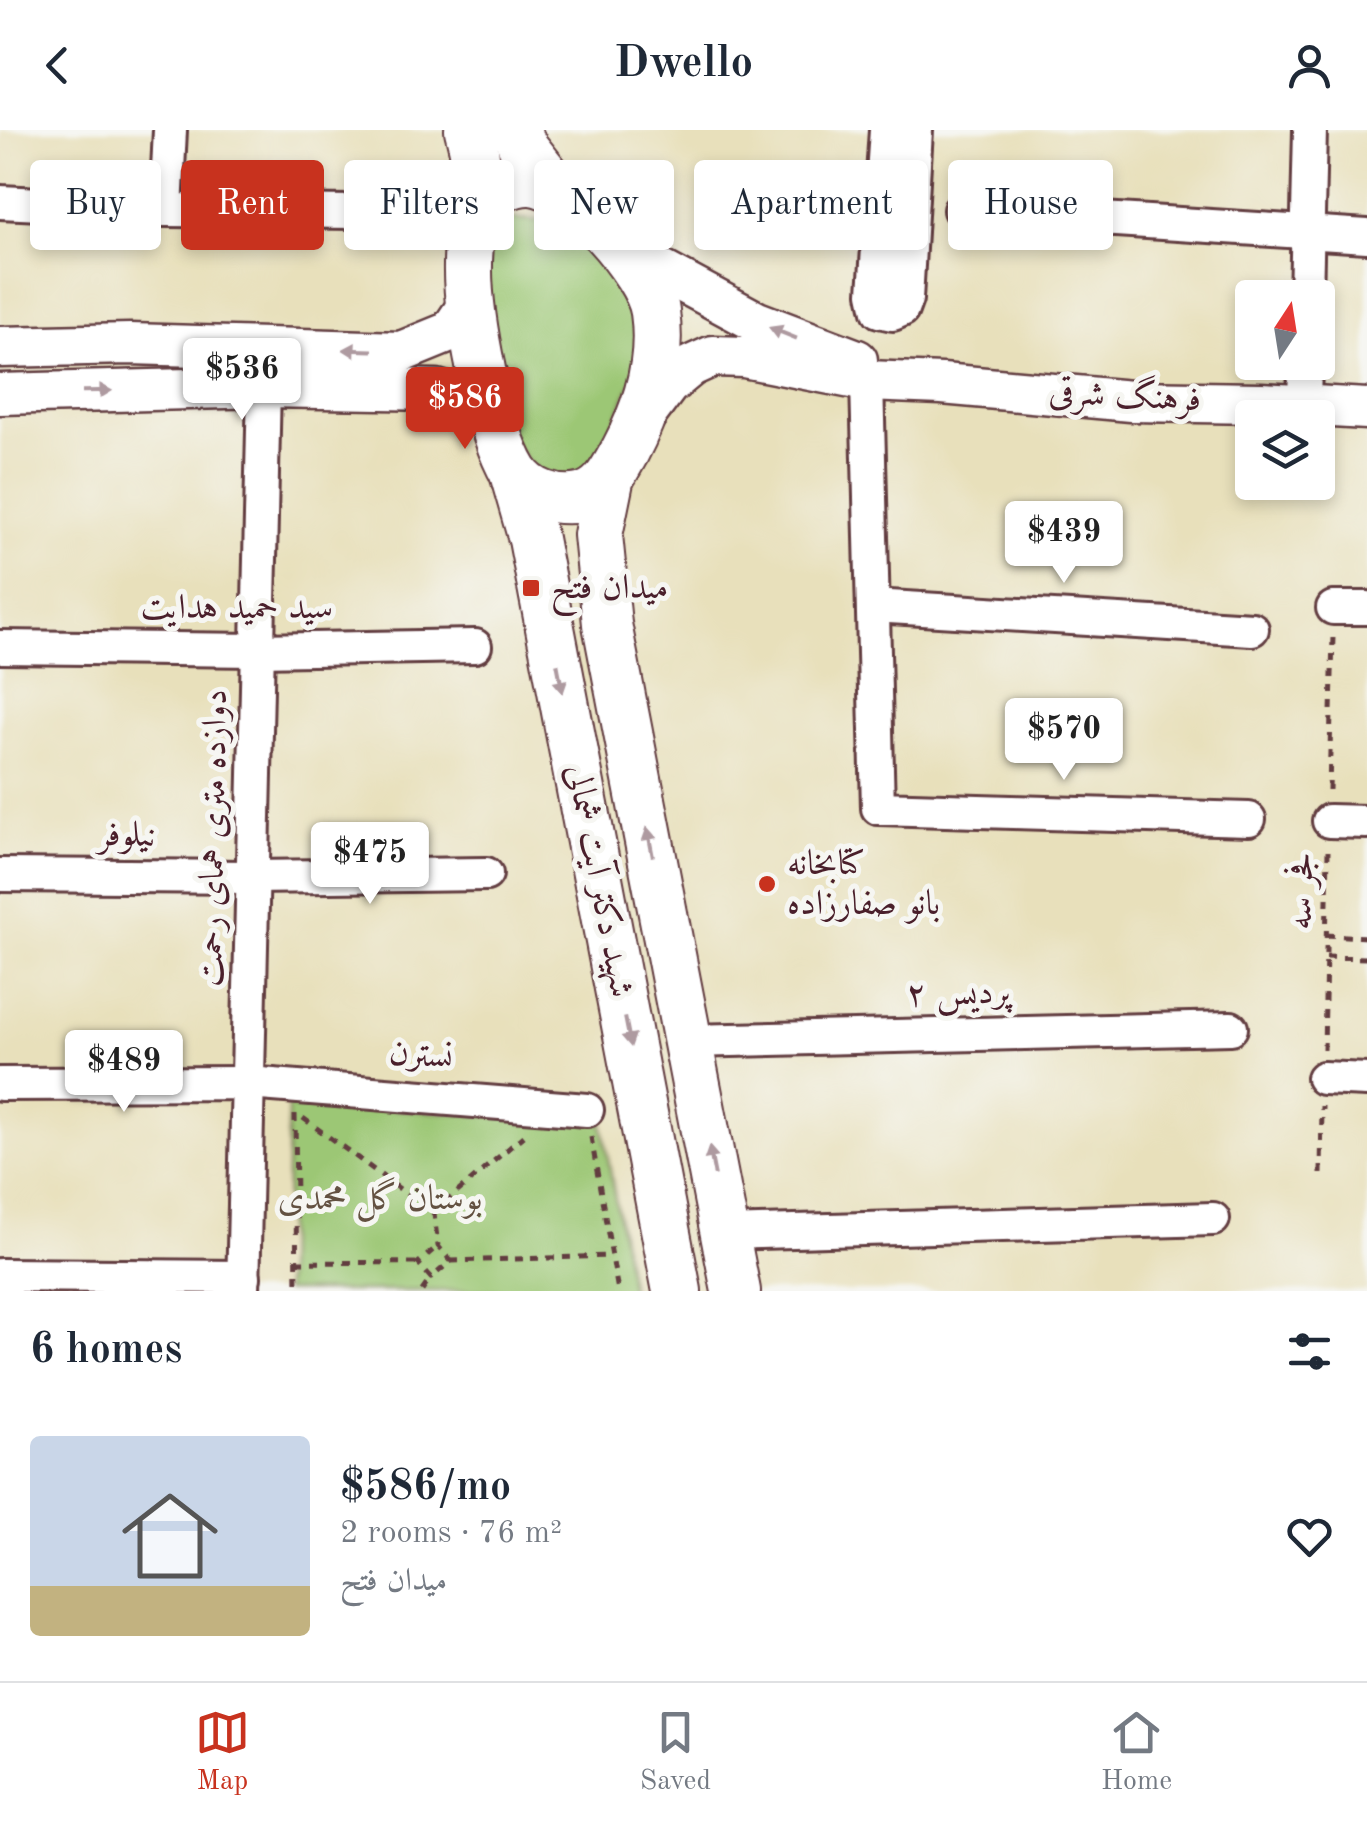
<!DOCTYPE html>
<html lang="en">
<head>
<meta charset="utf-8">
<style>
  body { margin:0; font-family:"Old Standard TT",Amiri,serif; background:#f2f2f3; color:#1f2937; height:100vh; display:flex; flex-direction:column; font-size:38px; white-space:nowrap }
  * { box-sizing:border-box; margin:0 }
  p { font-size:32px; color:#747a83 }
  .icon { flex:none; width:55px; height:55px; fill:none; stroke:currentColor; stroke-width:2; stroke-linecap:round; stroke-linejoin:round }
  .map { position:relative; height:1161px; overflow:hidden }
  .drawer { display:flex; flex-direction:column; background:#fff; flex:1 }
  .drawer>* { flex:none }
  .hud { position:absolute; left:30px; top:30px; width:1308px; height:90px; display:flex; gap:20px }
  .needle { width:65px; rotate:12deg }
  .controls { position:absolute; left:1235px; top:150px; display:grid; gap:20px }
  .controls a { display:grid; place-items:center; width:100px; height:100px; border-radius:10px; background:#fff; box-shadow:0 5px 15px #0003; font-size:50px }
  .price { position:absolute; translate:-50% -85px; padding:0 22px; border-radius:10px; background:#fff; color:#222; font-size:32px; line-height:65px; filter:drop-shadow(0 2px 5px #0008) }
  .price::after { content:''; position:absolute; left:50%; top:60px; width:30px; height:22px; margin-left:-15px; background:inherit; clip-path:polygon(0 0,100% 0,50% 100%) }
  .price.active { background:#c8321e; color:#fff }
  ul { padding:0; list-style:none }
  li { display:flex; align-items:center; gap:30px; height:250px; padding:0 30px }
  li+li { border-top:2px solid #e0e1e3 }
  li span { display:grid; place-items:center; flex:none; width:280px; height:200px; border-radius:10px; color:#555 }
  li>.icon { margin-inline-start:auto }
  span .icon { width:120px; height:120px; fill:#fffc; stroke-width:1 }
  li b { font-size:42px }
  h2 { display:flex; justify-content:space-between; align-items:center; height:120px; padding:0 30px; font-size:42px }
  .tag { padding:0 35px; border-radius:10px; background:#fff; box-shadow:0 5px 15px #0003; font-size:35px; line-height:90px }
  .tag.active { background:#c8321e; color:#fff }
  header { display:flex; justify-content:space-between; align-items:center; height:130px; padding:0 30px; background:#fff; font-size:45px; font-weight:800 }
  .dock { display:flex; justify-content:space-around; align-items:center; height:140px; border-top:2px solid #e0e1e3; background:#fff; font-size:28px; color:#747a83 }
  .dock a { display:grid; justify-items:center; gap:5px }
  .dock .active { color:#c8321e }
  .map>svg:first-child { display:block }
  .green { fill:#9cc774; stroke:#737350; stroke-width:2.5 }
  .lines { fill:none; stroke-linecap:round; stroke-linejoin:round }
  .minor-casing { stroke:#623c41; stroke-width:38 }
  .tertiary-casing { stroke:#623c41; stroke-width:45 }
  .secondary-casing { stroke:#623c41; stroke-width:52 }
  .path { stroke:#623c41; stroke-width:5; stroke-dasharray:8 8; stroke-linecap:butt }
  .minor { stroke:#fff; stroke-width:32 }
  .tertiary { stroke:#fff; stroke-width:40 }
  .secondary { stroke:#fff; stroke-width:48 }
  .oneway { fill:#ae9aa0 }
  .poi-dot { fill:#c8321e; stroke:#f6f6f2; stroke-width:4 }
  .labels { text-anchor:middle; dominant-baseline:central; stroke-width:10; stroke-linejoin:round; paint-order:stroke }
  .street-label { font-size:35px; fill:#4a1f2b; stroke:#f6f6f2 }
  .poi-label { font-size:35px; fill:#4a1f2b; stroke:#f6f6f2; text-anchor:start }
  .park-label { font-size:35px; fill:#635141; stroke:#f6f6f2 }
</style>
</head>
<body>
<header><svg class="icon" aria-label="back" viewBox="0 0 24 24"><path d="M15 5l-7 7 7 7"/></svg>Dwello<svg class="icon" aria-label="person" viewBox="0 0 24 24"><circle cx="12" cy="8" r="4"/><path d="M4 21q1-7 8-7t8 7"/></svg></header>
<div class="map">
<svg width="1367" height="1161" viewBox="0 0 1367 1161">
  <rect width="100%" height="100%" fill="#f6f6f2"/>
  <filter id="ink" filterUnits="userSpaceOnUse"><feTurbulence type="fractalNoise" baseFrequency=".01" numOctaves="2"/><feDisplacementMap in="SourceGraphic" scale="20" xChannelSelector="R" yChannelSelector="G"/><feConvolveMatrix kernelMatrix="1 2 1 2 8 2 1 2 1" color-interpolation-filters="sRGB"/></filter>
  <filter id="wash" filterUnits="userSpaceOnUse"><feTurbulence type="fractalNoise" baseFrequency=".0048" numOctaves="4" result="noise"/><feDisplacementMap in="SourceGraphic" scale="40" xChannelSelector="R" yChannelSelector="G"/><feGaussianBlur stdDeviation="2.25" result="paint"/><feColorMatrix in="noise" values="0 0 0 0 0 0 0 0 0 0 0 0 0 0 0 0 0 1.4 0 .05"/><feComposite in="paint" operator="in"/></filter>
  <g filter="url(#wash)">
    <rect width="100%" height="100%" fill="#e8e0bb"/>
    <!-- green -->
    <g class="green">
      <path d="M505,88L544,91L574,108L619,149L646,219L589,353L537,343L513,314L480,133Z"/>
      <path d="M288,972L602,993L631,1161H285Z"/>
    </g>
  </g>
  <g filter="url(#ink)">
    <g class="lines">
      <!-- minor casing -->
      <g class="minor-casing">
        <g id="minor">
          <path d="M886,0L875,163L879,181L893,184L902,180L906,169L916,0"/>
          <path d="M0,72L166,80L445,83"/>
          <path d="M166,80L170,0"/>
          <path d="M960,80L1367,106"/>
          <path d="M1306,168L1310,0"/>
          <path d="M867,251L878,678L1249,689"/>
          <path d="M1304,276L1305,232"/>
          <path d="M873,476L1252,499"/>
          <path d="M1333,478H1367"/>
          <path d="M0,517L258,520L475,516"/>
          <path d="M1329,691L1367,692"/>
          <path d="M0,745L252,747L486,744"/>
          <path d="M688,911L1231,898"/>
          <path d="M1323,948L1367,950"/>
          <path d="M0,954L248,953L587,980"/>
          <path d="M726,1103L1213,1089"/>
          <path d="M0,1145L244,1147"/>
          <path d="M243,1161L264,257"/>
        </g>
      </g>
      <!-- tertiary casing -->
      <g class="tertiary-casing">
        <g id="tertiary">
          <path d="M625,121L757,192L857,230"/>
          <path d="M0,217L130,214L401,222L450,202L471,171"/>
          <path d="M0,264L264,257L437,260L492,276"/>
          <path d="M644,287L668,255L691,236L713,226L744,227L867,251L942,254L1131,271L1261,273L1367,279"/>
        </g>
      </g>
      <!-- secondary casing -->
      <g class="secondary-casing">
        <g id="secondary">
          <path d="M469,0C472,12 476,25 476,37C476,70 468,103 468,135C467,183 489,301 514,342C527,363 556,373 580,368C605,362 613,342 625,321C647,279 662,230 655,182C650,143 570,51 529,51C506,51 486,67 471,83"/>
          <path d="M516,0L523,17L557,60"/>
          <path d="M514,343L533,409L677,1161"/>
          <path d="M609,351L598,405L607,494L736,1161"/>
        </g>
      </g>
      <!-- path -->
      <g class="path">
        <path d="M1329,660L1333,506"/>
        <path d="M1326,805L1367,807"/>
        <path d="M1326,827L1367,828"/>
        <path d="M1324,920L1328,721"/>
        <path d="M295,984L297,1161"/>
        <path d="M303,988L434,1084L438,1116L451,1131L431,1148L418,1133L438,1116"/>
        <path d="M591,1007L618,1161"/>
        <path d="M1321,1044L1322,976"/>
        <path d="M433,1083L523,1006"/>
        <path d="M451,1131L611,1126"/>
        <path d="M296,1132L418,1133"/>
        <path d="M422,1161L431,1148"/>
      </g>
      <!-- minor -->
      <use href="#minor" class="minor"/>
      <!-- tertiary -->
      <use href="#tertiary" class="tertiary"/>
      <!-- secondary -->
      <use href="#secondary" class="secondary"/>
    </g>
    <!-- one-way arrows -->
    <defs><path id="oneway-solid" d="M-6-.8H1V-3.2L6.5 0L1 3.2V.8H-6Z" transform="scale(2.5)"/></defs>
    <g class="oneway">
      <use href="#oneway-solid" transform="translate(783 203) rotate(-158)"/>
      <use href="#oneway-solid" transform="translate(358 220) rotate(-178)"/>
      <use href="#oneway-solid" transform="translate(97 261) rotate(-1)"/>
      <use href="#oneway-solid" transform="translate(560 548) rotate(79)"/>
      <use href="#oneway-solid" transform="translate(650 712) rotate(-101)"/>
      <use href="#oneway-solid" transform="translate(628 902) rotate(79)"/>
      <use href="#oneway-solid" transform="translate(712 1031) rotate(-101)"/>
    </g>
  </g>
  <!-- markers -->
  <g class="poi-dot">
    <rect x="521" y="448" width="20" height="20" rx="5"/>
    <circle cx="767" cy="754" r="10"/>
  </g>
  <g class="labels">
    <!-- street labels -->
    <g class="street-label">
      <text transform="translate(1125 267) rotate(3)">فرهنگ شرقی</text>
      <text x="237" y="478">سید حمید هدایت</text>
      <text transform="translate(127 706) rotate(1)">نیلوفر</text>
      <text transform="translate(214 708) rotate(-89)">دوازده متری همای رحمت</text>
      <text transform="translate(599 751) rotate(79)">شهید دکتر آیت شمالی</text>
      <text transform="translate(1302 761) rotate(-89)">فجر سه</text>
      <text transform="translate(958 864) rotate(-1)">پردیس ۲</text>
      <text transform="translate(421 926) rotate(5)">نسترن</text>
    </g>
    <!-- poi labels -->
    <g class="poi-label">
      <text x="551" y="458">میدان فتح</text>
      <text x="787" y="734">کتابخانه<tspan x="787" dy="40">بانو صفارزاده</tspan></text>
    </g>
    <!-- park labels -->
    <g class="park-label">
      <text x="380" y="1069">بوستان گل محمدی</text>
    </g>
  </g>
</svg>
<div class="controls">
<a><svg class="needle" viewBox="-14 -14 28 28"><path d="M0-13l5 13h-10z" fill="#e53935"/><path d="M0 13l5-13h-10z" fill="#747a83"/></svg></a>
<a><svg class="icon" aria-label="layers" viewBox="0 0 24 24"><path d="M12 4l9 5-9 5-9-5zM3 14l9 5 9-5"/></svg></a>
</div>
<b class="price" style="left:242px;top:293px">$536</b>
<b class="price active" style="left:465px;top:322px">$586</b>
<b class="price" style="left:1064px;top:456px">$439</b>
<b class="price" style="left:1064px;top:653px">$570</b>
<b class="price" style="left:370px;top:777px">$475</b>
<b class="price" style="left:124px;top:985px">$489</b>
<div class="hud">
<a class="tag">Buy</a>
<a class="tag active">Rent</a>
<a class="tag">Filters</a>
<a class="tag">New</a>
<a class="tag">Apartment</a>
<a class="tag">House</a>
</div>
</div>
<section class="drawer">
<h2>6 homes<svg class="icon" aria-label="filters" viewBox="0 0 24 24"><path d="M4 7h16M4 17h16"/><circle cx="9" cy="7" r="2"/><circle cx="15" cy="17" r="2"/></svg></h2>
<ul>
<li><span style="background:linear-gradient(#c9d6e8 75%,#c2b280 0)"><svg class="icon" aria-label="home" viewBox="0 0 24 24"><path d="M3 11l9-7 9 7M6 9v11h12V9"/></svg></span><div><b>$586/mo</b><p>2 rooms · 76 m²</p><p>میدان فتح</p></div><svg class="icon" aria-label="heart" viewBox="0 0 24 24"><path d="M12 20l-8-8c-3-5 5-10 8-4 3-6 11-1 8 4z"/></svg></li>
</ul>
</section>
<nav class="dock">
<a class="active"><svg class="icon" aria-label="map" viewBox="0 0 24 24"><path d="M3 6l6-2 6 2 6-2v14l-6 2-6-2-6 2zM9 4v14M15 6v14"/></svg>Map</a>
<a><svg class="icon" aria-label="saved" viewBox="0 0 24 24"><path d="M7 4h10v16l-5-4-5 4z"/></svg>Saved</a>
<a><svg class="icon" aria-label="home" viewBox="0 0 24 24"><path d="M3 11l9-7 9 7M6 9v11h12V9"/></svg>Home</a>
</nav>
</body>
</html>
